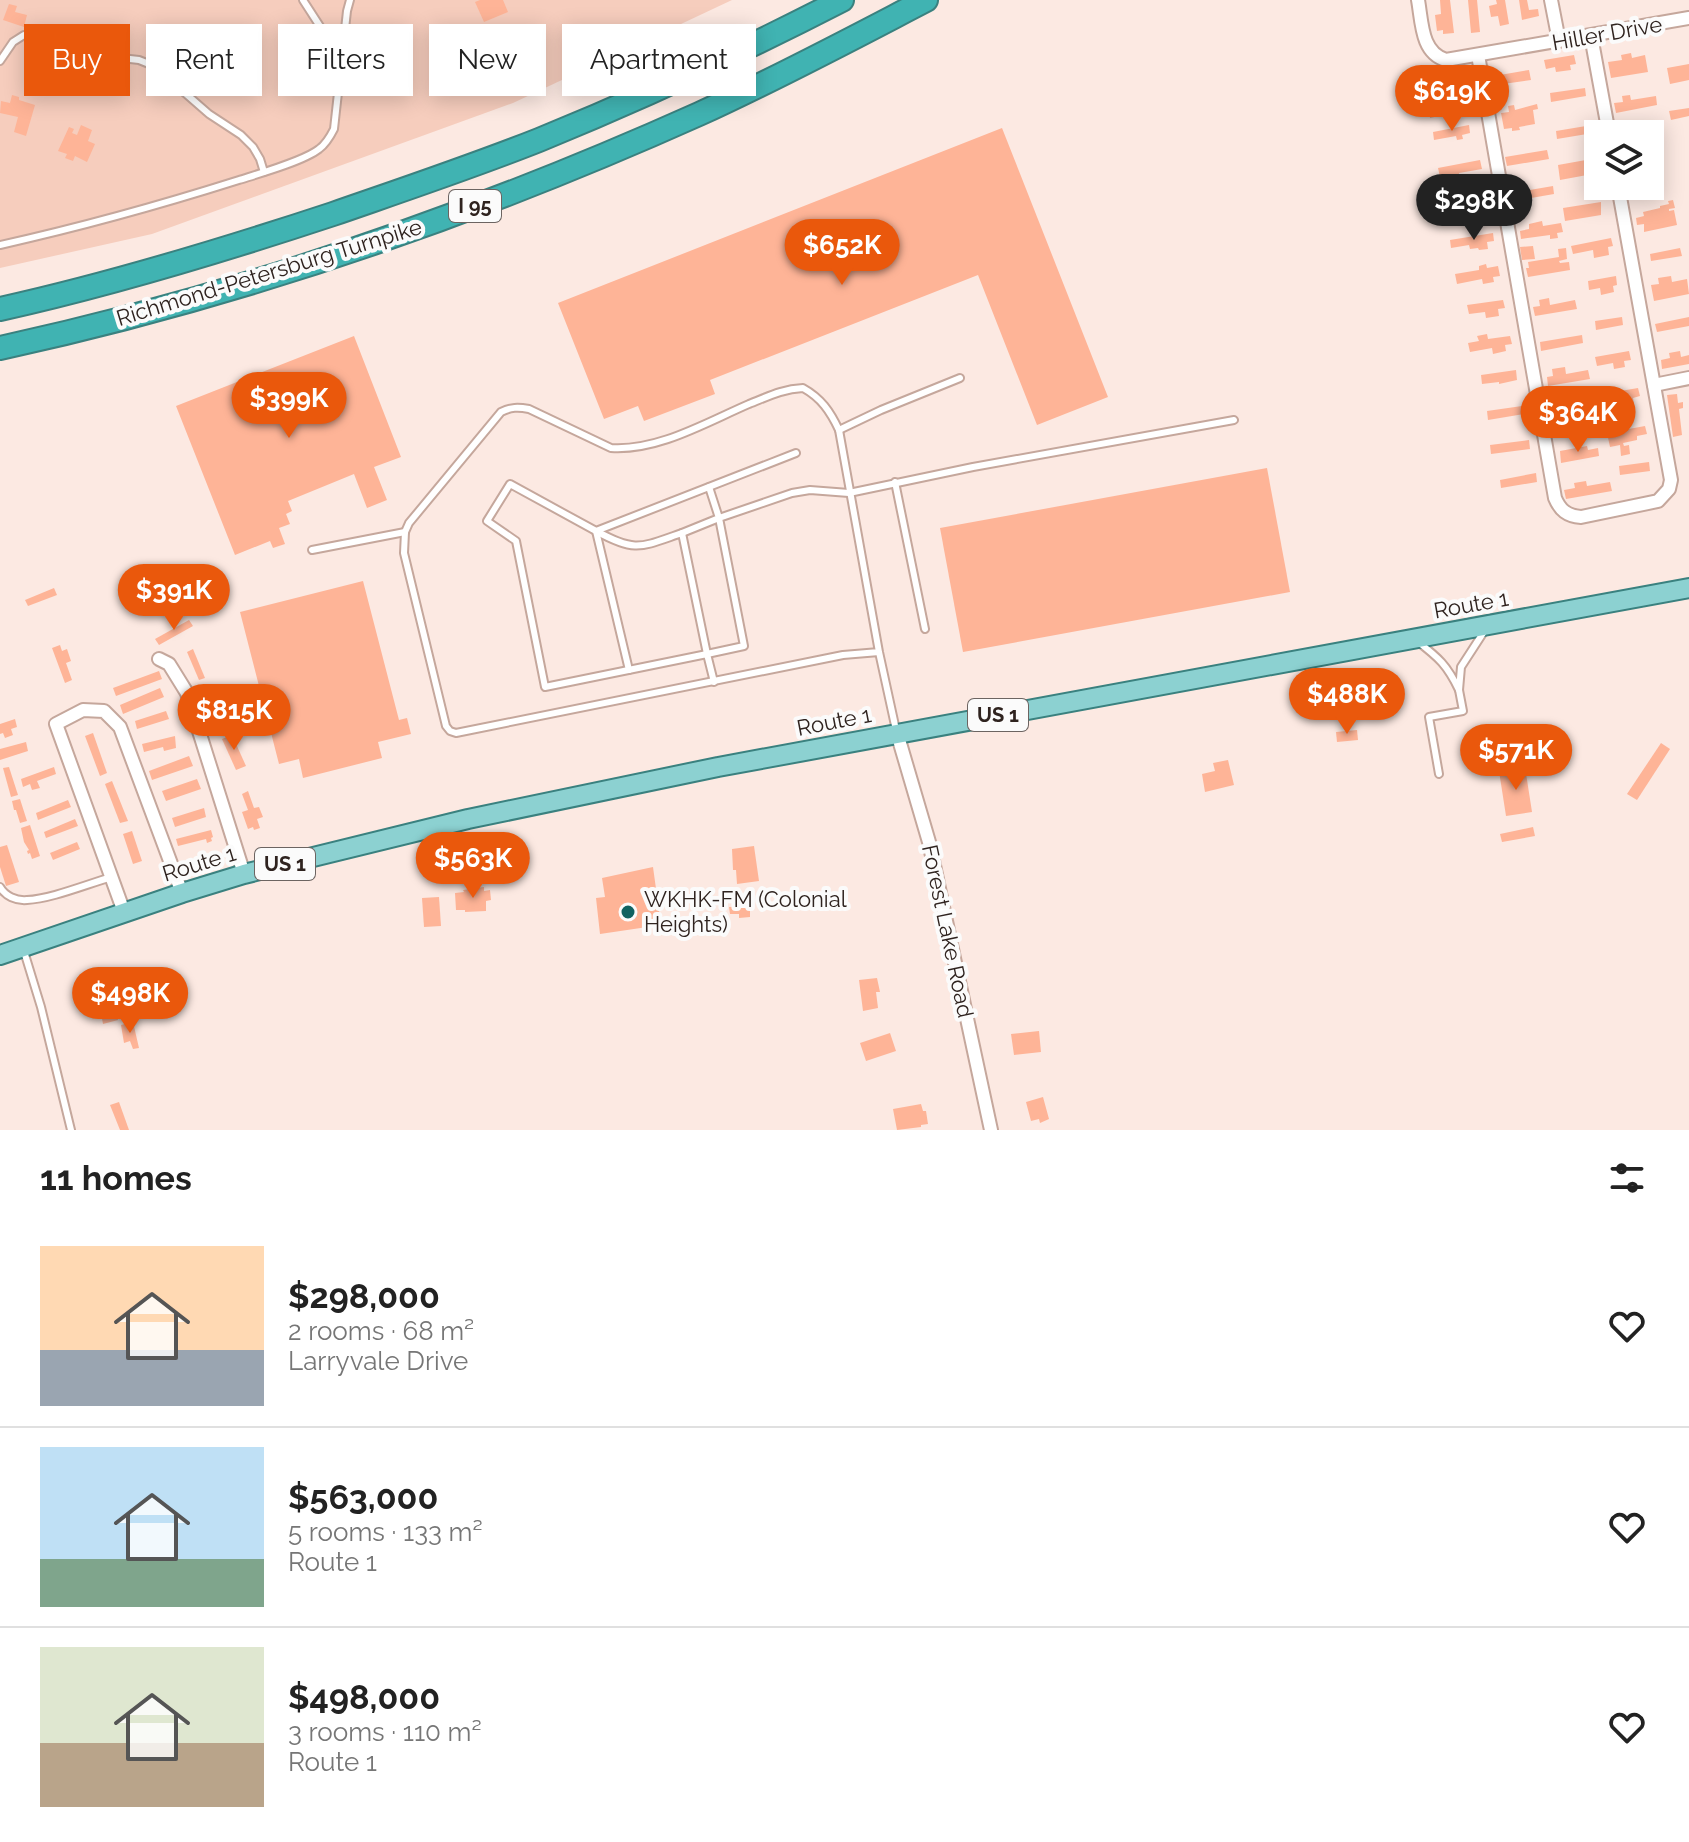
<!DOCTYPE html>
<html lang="en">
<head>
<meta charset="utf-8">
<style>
  body { margin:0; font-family:Raleway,sans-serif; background:#f6f6f6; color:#222; height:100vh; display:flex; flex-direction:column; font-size:30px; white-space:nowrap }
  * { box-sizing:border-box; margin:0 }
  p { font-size:26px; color:#767676 }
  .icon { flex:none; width:44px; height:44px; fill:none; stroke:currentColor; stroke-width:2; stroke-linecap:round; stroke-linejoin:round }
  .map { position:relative; height:1130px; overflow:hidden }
  .sheet { display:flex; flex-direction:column; background:#fff; flex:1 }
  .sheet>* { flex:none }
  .banner { position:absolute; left:24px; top:24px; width:800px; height:72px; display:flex; gap:16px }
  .controls { position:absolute; left:1584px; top:120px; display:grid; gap:16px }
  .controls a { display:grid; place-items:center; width:80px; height:80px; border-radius:0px; background:#fff; box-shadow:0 4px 20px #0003; font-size:40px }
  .price { position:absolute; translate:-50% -68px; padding:0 18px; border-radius:28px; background:#ea580c; color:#fff; font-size:26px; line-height:52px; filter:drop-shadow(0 2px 4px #0008) }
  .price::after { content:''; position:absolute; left:50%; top:48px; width:24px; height:18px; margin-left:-12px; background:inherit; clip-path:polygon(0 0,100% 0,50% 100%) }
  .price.on { background:#222; color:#fff }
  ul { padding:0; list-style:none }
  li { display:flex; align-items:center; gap:24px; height:200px; padding:0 40px }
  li+li { border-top:2px solid #e0e0e0 }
  li span { display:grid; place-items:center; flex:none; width:224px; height:160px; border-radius:0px; color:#555 }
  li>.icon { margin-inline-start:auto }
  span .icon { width:96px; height:96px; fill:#fffc; stroke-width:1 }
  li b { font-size:34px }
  h2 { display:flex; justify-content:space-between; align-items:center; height:96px; padding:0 40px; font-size:34px }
  .pill { padding:0 28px; border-radius:0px; background:#fff; box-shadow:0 4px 20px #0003; font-size:28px; line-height:72px }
  .pill.on { background:#ea580c; color:#fff }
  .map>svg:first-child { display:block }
  .green { fill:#f6cdbd }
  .building { fill:#feb497 }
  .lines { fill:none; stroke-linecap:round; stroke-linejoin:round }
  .service-casing { stroke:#c5a79c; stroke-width:10 }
  .minor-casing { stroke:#c5a79c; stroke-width:16 }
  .primary-casing { stroke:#3a817f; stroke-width:22 }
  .motorway-casing { stroke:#3a817f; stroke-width:26 }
  .path { stroke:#a69690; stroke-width:3; stroke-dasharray:2 6; stroke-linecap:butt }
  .service { stroke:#fff; stroke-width:6 }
  .minor { stroke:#fff; stroke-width:12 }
  .primary { stroke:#8cd1d1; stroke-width:18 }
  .motorway { stroke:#40b3b2; stroke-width:22 }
  .poi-dot { fill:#116261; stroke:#fbfbfb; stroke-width:3 }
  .labels { text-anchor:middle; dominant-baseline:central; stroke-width:8; stroke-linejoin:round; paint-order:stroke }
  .shield { fill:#fbfbfb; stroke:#6c6461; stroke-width:2 }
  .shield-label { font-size:20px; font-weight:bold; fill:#2f231f }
  .street-label { font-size:22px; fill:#2f231f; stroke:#fbfbfb }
  .poi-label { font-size:22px; fill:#2f231f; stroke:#fbfbfb; text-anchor:start }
</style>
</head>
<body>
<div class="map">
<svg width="1689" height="1130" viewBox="0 0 1689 1130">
  <rect width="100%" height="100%" fill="#fce9e2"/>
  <!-- green -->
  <path class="green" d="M0,0H732L513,103L152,234L0,268Z"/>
  <!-- building -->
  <g class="building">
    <path d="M480,0H503L508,12L484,22L475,2Z"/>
    <path d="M1440,0H1450L1454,33L1443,34V30L1437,31L1435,15L1441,14Z"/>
    <path d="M1468,0H1477L1480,32L1471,33Z"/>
    <path d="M1496,0H1505L1509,24L1500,26L1498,16L1491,17L1489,6L1497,4Z"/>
    <path d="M1519,0H1527L1529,10L1538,9L1539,16L1522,20Z"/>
    <path d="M9,4L17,6L15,12L27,15L24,27L3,20Z"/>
    <path d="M1631,53L1632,58L1645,55L1648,72L1611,78L1608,62L1622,60L1621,55Z"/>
    <path d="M92,55L103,59L94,81L83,76Z"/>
    <path d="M1574,55L1576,64L1570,65L1571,70L1556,72L1555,67L1546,69L1544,60Z"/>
    <path d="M1689,64V80L1670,84L1667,68Z"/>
    <path d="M1529,70L1531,80L1496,85L1494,76Z"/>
    <path d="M1433,80L1434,83L1442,82L1444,97L1437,99L1439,116L1430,118L1425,81Z"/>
    <path d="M1585,88L1586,96L1551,102L1550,93Z"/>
    <path d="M12,95L19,97V100L35,105L26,136L14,132L18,117L0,113L1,101L10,103Z"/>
    <path d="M1630,95L1631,100L1656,96L1657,105L1616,113L1614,103L1623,102L1622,96Z"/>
    <path d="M1537,104L1538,109L1533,110L1535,124L1519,127L1520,130L1512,131V128L1504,129L1501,113L1509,112L1508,106L1514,105L1515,110Z"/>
    <path d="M1689,108V116L1671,120L1669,111Z"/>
    <path d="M81,125L92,130L88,141L95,144L87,162L75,156L73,161L65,158L67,154L58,151L69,127L74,129L72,133L77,135Z"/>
    <path d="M1469,125L1470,133L1462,135L1463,139L1457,140L1456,136L1434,140L1433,132Z"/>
    <path d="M1592,125L1593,133L1557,139L1556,131Z"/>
    <path d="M1002,128L1108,397L1037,425L978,275L710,380L715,394L644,421L638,406L604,419L558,303Z"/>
    <path d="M1547,150L1549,159L1507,166L1505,157Z"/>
    <path d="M1597,158L1598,173L1560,180L1558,165Z"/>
    <path d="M1480,160L1482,169L1459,173L1460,180L1454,181L1453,174L1440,177L1438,168Z"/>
    <path d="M1553,186L1554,194L1519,200V192Z"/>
    <path d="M1486,198L1488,207L1445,214L1444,205Z"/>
    <path d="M1673,200L1675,208L1669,209V211L1674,210L1677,225L1644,232V224L1637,225L1636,218L1644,216L1643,212L1660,208V206L1669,204L1668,201Z"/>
    <path d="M1601,202V215L1565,221L1563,208Z"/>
    <path d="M1542,221L1543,226L1561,223L1563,232L1557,233L1558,238L1550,239V235L1521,239L1520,231L1529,229V224Z"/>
    <path d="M1493,233L1494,241L1487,242L1488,249L1479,250L1478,248L1470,249L1469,245L1451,248L1450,240Z"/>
    <path d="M1611,238L1613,246L1608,247L1609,255L1594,258L1593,250L1573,254L1571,246Z"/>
    <path d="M1533,246L1535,259L1522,260L1520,247Z"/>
    <path d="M1566,248L1567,259L1559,261L1560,263L1569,262L1570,270L1528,277L1526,268H1529L1528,262L1559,257L1558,249Z"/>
    <path d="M1680,248L1682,256L1651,261L1650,254Z"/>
    <path d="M1486,264L1487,268L1498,266L1500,276L1493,277L1494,282L1483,284L1482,279L1457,284L1455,274L1479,270V266Z"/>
    <path d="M1616,276L1617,285L1613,286L1614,292L1601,295L1600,288L1589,290L1588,281Z"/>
    <path d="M1671,276L1672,282L1687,279L1689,294L1654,301L1651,285L1659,284L1658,278Z"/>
    <path d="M1549,298L1550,305L1575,300L1577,309L1535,316L1533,307L1540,306L1539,300Z"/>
    <path d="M1503,300L1505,308L1498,309L1499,316L1486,318L1485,312L1469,314L1467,305Z"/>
    <path d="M1622,317L1623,325L1596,330L1595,321Z"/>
    <path d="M1689,317V326L1657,332L1655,324Z"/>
    <path d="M1487,334L1488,339L1510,336L1512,344L1505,345L1506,351L1493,354L1492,348L1470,352L1468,343L1479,341L1477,336Z"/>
    <path d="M1582,335L1583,343L1541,351L1540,342Z"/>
    <path d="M354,336L401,457L374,467L387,500L367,508L354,474L288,501L292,511L286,514L290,524L279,528L285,544L273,548L270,541L235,555L176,406Z"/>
    <path d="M1629,351L1631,360L1624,361L1625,367L1614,369L1613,363L1597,366L1595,357Z"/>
    <path d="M1680,351L1681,357L1689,355V364L1662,369L1661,360L1670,358L1669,353Z"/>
    <path d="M1565,367L1566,374L1588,370L1590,379L1548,386L1547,377L1553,376L1552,369Z"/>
    <path d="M1516,370L1517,380L1499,384V382L1482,384L1481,375Z"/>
    <path d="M1638,388L1640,396L1633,398L1634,404L1618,407L1617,401L1599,404L1597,395Z"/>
    <path d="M1677,394L1678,403L1683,402V408L1679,409L1682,435L1673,437L1667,395Z"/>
    <path d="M1522,406L1524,414L1488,420L1487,411Z"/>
    <path d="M1572,409L1573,415L1593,413L1594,421L1572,424V427L1555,426L1554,419L1560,418L1559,411Z"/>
    <path d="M1645,426L1647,434L1637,436V440L1623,443L1624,446L1629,445L1630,454L1621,456L1620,445L1610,447L1607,433Z"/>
    <path d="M1529,440L1530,449L1491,454L1490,445Z"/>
    <path d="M1587,446L1588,450L1598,448L1599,456L1561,463L1560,451Z"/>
    <path d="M1649,462L1650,471L1620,475L1619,466Z"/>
    <path d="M1267,468L1290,592L963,652L940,528Z"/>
    <path d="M1536,473L1537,482L1501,488L1500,480Z"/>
    <path d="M1586,481L1587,486L1610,482L1612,491L1566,499L1564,490L1575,488L1574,483Z"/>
    <path d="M363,581L399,720L407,718L411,734L378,742L382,758L303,778L299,759L279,764L240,612Z"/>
    <path d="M54,588L57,595L28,606L25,600Z"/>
    <path d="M189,620L193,626L159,645L155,639Z"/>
    <path d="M60,645L62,651L67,649L71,661L66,663L72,680L65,683L52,648Z"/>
    <path d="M193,649L205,678L199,680L187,652Z"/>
    <path d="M159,671L162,679L116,696L113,688Z"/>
    <path d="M1377,678L1379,687L1385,686L1389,705L1384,706L1386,714L1368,717L1367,713L1362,714L1357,691L1368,689L1366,680Z"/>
    <path d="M160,688L164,697L123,714L120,705Z"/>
    <path d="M211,695L225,722L219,726L205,698Z"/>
    <path d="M166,711L169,719L137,729L135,721Z"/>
    <path d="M15,719L17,727L11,729L13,735L5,738L3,733L0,734V724Z"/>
    <path d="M1357,730L1358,740L1337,742L1336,732Z"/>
    <path d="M93,733L107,773L100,776L85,736Z"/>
    <path d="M232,735L246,766L236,770L222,739Z"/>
    <path d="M175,736L176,748L164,751L163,747L144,752L142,744Z"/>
    <path d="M26,742L28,751L0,760V749Z"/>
    <path d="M1661,743L1670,749L1637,800L1627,794Z"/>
    <path d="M189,756L193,766L152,780L149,771Z"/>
    <path d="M1228,760L1234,785L1205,792L1202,774L1215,771L1213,763Z"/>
    <path d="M9,767L18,795L11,797L3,768Z"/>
    <path d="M54,767L56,774L37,781L40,788L32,790L30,784L23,787L21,779Z"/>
    <path d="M1525,767L1532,812L1506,816L1499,771Z"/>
    <path d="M197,779L201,789L166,801L162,791Z"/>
    <path d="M112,781L128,821L120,823L105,784Z"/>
    <path d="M248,791L254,808L259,807L263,817L257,819L260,828L254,830L253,827L248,829L242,812L248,810L242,794Z"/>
    <path d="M20,799L27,821L20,823L16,810H14L12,801Z"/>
    <path d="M68,800L71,807L38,820L36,813Z"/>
    <path d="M204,808L206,817L175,827L172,818Z"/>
    <path d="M75,819L78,826L46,838L44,832Z"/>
    <path d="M30,825L40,856L32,859L30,853L28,854L27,851L29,850L24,842L21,828Z"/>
    <path d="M1533,827L1535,836L1502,842L1500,834Z"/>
    <path d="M211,830L213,837L211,838L212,841L207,843L206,839L178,846L176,839Z"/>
    <path d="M132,831L142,861L133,864L123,834Z"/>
    <path d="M77,842L80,849L53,860L50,853Z"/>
    <path d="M7,845L19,882L6,886L0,867V847Z"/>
    <path d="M754,846L759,881L737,884L736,870H733L732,849Z"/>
    <path d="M653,867L661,925L600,934L596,898L605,897L602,878Z"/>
    <path d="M470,885H476V888L484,887V891L490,890L491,900L486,901V911L465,912V910H456L455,893L464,892L463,890L470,889Z"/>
    <path d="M439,897L441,926L424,927L422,898Z"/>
    <path d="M750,906V917L739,918V914H730L729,907Z"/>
    <path d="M877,978L880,992H876L878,1008L863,1011L859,980Z"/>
    <path d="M112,995L118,1020L103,1024L101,1013H103L99,1000Z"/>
    <path d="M133,1022L139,1048L133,1049L130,1041L124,1043L121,1025Z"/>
    <path d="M1039,1031L1041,1052L1014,1055L1011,1034Z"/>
    <path d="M890,1033L896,1051L866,1061L860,1043Z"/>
    <path d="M1043,1097L1049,1119L1040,1123L1039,1119L1031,1121L1026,1102Z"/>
    <path d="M119,1102L129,1130H120L110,1105Z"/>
    <path d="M921,1104L923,1111H926L928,1124L921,1125V1127L897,1130L893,1109Z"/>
  </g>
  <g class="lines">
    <!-- service casing -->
    <g class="service-casing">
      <g id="service">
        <path d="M303,0L323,31L343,47"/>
        <path d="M0,61L13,42L24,35L42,34L59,37L112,57L139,60L154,66L209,114L241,135L253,147L260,159L264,172"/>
        <path d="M0,245C81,227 160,205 239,180C258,174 304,161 319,149C326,144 330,137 334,129L347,11L350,0"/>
        <path d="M839,430L881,410L960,378"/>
        <path d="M895,482L925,629"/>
        <path d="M596,531C636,553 641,547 682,533L707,654L744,646L719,518L792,493L810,490L849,493L973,467L1234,420"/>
        <path d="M596,531L629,670"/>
        <path d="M682,533L719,518L709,487"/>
        <path d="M312,550L405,532"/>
        <path d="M1417,641C1439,658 1447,665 1459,690L1461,667L1485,630"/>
        <path d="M879,652L843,655L456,733L450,731L446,726L404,553L405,532L409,523L501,412C511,407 518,407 529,409L611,448C658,451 705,423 749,404C767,397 782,389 803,388C821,398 830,411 839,430L879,652L896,730"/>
        <path d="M714,682L707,654L545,687L516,541L487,521L510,484L596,531L796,453"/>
        <path d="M1439,774L1429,717L1463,711L1459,690"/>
        <path d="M0,887C5,896 16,901 27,900C51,899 87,884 112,877"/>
        <path d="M23,948L41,1007L71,1130"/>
      </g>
    </g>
    <!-- minor casing -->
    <g class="minor-casing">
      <g id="minor">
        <path d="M1418,0C1422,22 1421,53 1446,60L1689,18"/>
        <path d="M1551,0L1559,41"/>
        <path d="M1591,36L1609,134"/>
        <path d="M1478,55L1555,498C1560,510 1567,516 1581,517L1658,501L1669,489L1671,480L1618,186"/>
        <path d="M1654,385L1689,378"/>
        <path d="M159,659L169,664L187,693L244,874"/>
        <path d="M897,733L929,842L991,1130"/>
        <path d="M124,912L56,724L83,710L104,711L120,727L182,893"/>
      </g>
    </g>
    <!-- primary casing -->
    <g class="primary-casing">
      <path id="primary" d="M0,955L182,893L244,874L468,819L718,767L1689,588"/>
    </g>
    <!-- motorway casing -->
    <g class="motorway-casing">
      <g id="motorway">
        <path d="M0,309C113,284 224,250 333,214C402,190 471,167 539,140C642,98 743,51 842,0"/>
        <path d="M0,348C239,296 476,214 699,114C776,79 851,39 926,0"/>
      </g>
    </g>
    <!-- path -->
    <g class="path">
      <path d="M1508,743L1511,763"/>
      <path d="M1496,745L1499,765"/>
    </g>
    <!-- service -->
    <use href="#service" class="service"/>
    <!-- minor -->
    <use href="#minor" class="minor"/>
    <!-- primary -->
    <use href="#primary" class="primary"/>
    <!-- motorway -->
    <use href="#motorway" class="motorway"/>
  </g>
  <!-- markers -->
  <circle class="poi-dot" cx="628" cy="912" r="8"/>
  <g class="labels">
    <!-- shield labels -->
    <g class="shield">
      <rect x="449" y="190" width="52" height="32" rx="6"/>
      <rect x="968" y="699" width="60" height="32" rx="6"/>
      <rect x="255" y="848" width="60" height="32" rx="6"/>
    </g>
    <g class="shield-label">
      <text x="475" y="206">I 95</text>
      <text x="998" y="715">US 1</text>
      <text x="285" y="864">US 1</text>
    </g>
    <!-- street labels -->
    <g class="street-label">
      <text transform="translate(1607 33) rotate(-10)">Hiller Drive</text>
      <text transform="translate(269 272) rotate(-17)">Richmond-Petersburg Turnpike</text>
      <text transform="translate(1471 604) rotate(-10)">Route 1</text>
      <text transform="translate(834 721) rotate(-11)">Route 1</text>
      <text transform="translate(199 863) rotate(-17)">Route 1</text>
      <text transform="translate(948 931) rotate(78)">Forest Lake Road</text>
    </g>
    <!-- poi labels -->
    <g class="poi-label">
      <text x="644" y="899">WKHK-FM (Colonial<tspan x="644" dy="25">Heights)</tspan></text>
    </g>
  </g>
</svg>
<div class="controls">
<a><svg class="icon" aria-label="layers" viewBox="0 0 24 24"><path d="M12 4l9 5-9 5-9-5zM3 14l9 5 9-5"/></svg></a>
</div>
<b class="price" style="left:1452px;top:133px">$619K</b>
<b class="price on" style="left:1474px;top:242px">$298K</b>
<b class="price" style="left:842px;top:287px">$652K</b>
<b class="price" style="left:289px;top:440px">$399K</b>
<b class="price" style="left:1578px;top:454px">$364K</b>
<b class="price" style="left:174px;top:632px">$391K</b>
<b class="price" style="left:1347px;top:736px">$488K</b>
<b class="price" style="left:234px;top:752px">$815K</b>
<b class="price" style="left:1516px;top:792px">$571K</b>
<b class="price" style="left:473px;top:900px">$563K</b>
<b class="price" style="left:130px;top:1035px">$498K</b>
<div class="banner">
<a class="pill on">Buy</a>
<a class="pill">Rent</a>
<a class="pill">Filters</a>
<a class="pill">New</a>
<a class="pill">Apartment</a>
</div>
</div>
<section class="sheet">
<h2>11 homes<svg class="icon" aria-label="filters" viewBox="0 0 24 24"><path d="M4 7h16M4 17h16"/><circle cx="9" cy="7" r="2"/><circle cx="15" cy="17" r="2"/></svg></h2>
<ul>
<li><span style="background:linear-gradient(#ffd9b3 65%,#9aa5b1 0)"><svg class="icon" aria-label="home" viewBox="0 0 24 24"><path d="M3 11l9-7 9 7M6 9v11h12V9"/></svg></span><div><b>$298,000</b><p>2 rooms · 68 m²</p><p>Larryvale Drive</p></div><svg class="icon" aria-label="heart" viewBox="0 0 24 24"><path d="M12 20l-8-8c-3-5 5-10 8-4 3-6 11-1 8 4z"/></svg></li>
<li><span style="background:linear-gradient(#bfe0f5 70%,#7fa58c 0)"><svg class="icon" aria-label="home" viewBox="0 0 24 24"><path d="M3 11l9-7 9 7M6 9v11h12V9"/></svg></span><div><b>$563,000</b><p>5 rooms · 133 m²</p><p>Route 1</p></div><svg class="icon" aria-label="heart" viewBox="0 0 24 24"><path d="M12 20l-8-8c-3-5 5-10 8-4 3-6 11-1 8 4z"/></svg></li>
<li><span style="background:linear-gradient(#dfe7d0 60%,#b9a48a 0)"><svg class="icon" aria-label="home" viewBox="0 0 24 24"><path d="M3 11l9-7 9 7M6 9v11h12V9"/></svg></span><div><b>$498,000</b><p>3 rooms · 110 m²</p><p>Route 1</p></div><svg class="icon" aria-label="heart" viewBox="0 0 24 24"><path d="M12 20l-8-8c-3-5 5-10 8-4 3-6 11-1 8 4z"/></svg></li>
</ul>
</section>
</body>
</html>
